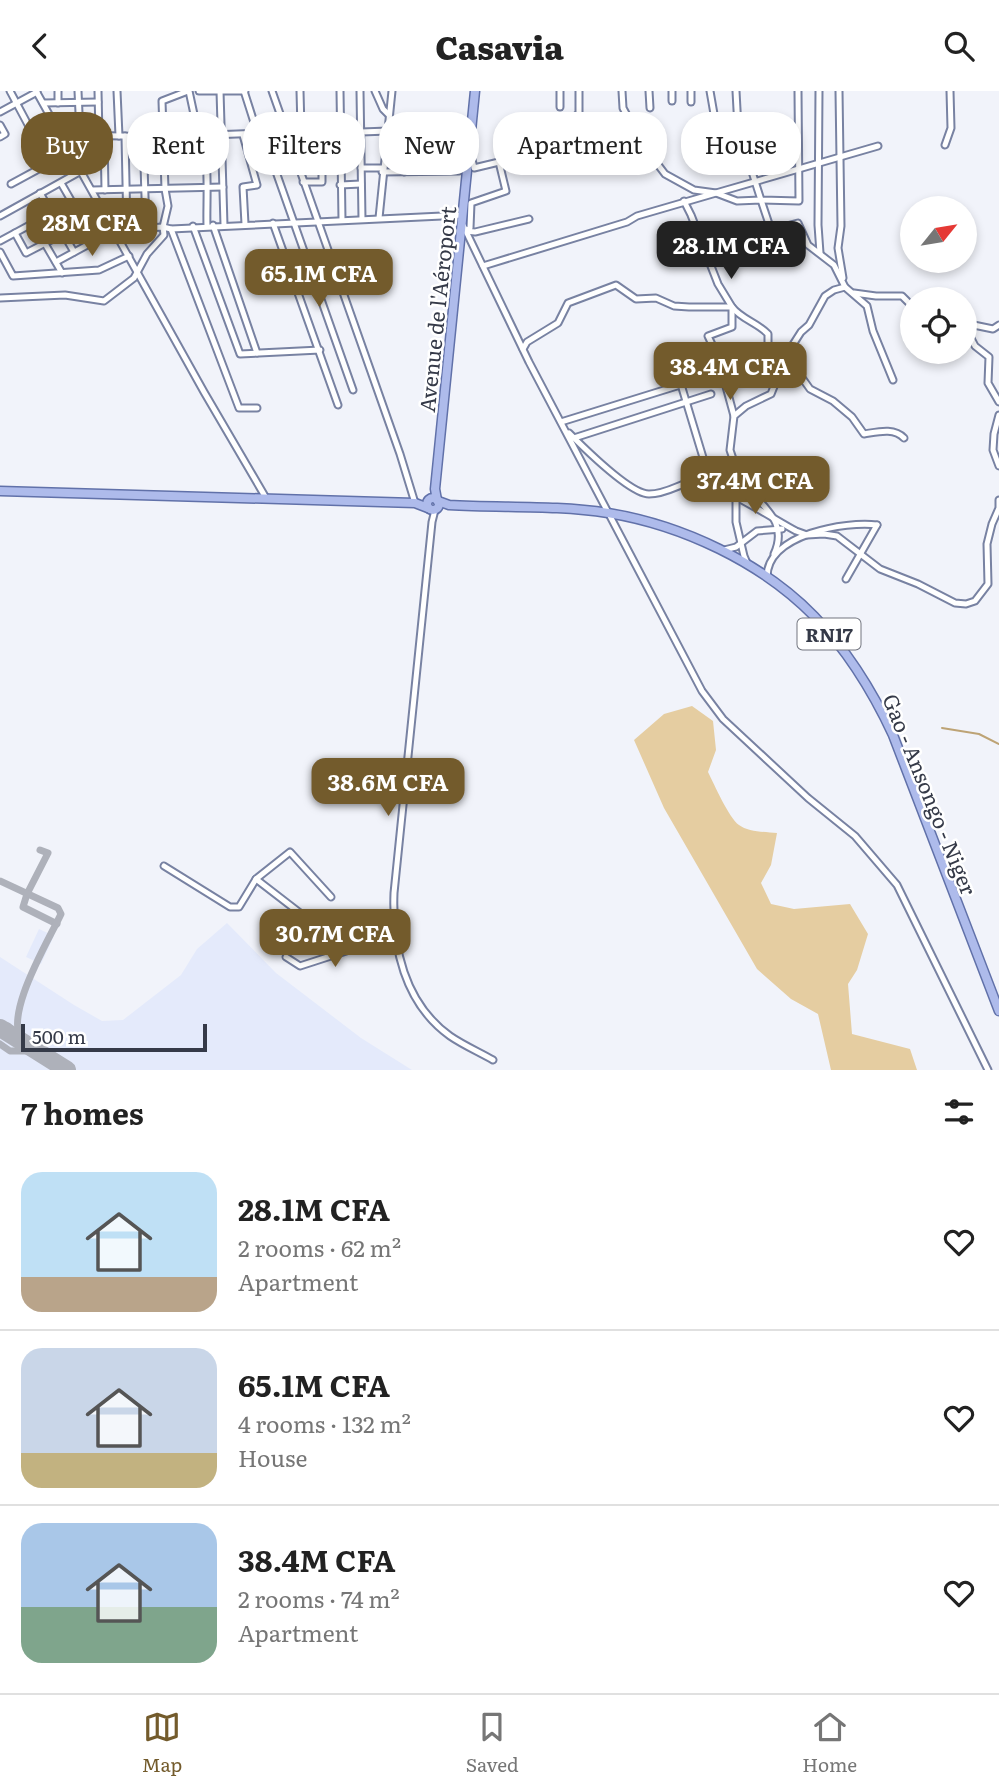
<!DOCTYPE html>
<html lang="en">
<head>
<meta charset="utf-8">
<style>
  body { margin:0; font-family:Literata,serif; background:#f6f6f6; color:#222; height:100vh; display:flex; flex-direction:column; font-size:26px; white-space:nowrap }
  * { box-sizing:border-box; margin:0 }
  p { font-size:23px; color:#767676 }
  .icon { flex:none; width:38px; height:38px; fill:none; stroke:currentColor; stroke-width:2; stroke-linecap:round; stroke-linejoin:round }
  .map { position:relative; height:979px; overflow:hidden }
  .panel { display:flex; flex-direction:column; background:#fff; flex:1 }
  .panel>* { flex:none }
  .hud { position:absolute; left:21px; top:21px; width:957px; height:63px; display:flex; gap:14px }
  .needle { width:46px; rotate:60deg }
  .fabs { position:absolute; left:900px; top:105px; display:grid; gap:14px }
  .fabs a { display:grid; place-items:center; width:77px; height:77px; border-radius:50%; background:#fff; box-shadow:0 4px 10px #0003; font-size:35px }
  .scale { position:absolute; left:21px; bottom:18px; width:186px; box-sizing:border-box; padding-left:7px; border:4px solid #353a48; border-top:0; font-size:19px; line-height:24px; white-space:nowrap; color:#353a48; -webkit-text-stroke:5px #fff; paint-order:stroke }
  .price { position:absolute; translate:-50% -60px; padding:0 16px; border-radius:14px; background:#735b2c; color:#fff; font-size:23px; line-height:46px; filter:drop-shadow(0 2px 4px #0008) }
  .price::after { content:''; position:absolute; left:50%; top:42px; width:21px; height:16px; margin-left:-10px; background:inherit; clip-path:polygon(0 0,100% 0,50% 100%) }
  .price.active { background:#222; color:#fff }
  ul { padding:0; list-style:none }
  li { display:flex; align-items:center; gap:21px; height:175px; padding:0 21px }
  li+li { border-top:2px solid #e0e0e0 }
  li span { display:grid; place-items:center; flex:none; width:196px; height:140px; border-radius:21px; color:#555 }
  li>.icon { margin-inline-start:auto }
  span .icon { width:84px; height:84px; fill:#fffc; stroke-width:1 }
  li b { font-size:30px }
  h2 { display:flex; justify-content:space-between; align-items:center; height:84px; padding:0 21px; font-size:30px }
  .pill { padding:0 24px; border-radius:28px; background:#fff; box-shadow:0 4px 10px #0003; font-size:24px; line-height:63px }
  .pill.active { background:#735b2c; color:#fff }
  header { display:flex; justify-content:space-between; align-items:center; height:91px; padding:0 21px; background:#fff; font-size:32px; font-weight:800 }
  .dock { display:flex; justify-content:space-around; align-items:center; height:98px; border-top:2px solid #e0e0e0; background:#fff; font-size:19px; color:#767676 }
  .dock a { display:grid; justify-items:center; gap:4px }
  .dock .active { color:#735b2c }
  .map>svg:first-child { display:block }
  .built { fill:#e4eafb }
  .green { fill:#e5cda1 }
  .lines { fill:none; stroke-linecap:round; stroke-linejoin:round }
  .stream { stroke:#bda375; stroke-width:2 }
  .taxiway { stroke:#aeb1ba; stroke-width:7 }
  .runway { stroke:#aeb1ba; stroke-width:18 }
  .minor-casing { stroke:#7882a2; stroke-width:9 }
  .major-casing { stroke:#6171a9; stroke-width:11 }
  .minor { stroke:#fff; stroke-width:5 }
  .major { stroke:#aebbeb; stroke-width:8 }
  .labels { text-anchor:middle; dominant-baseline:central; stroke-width:5; stroke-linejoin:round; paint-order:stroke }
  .shield { fill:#fff; stroke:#72757f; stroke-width:2 }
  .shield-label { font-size:19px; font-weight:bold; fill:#353a48 }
  .street-label { font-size:21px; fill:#353a48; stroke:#fff }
</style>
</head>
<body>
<header><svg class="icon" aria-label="back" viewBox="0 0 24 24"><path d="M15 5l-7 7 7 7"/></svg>Casavia<svg class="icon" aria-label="search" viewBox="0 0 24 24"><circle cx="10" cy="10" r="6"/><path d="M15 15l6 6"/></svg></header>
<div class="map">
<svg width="999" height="979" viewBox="0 0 999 979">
  <rect width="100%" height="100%" fill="#f1f3fa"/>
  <!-- built -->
  <g class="built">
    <path d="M227,832L276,882L361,947L412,979H0V866L74,914L102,930L123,929L181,884L197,858Z"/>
    <path d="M39,838L54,845L41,873L26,866Z"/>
  </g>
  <!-- green -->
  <path class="green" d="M692,615L713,630L716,659L708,681C714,693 729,727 739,734C748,741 766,741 777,742L771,774L761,792L771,813L794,818L850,813L868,843L857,879L848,893L852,943L910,958L917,979H831L818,923L791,908L757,878L664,717L634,649L664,623Z"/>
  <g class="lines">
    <!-- stream -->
    <path class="stream" d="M942,637L979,643L999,653"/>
    <!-- taxiway -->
    <g class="taxiway">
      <path d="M40,759L48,762L27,803L23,816L57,833"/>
      <path d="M0,790L58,817L61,823C49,849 0,929 24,952"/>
      <path d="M0,936L8,935L16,943"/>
      <path d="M0,953L10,960H36"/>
    </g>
    <!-- runway -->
    <path class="runway" d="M0,937L67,979"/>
    <!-- minor casing -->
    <g class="minor-casing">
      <g id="minor">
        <path d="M10,0L49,73"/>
        <path d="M36,0L204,301L266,407"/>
        <path d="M58,0V12"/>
        <path d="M78,0L80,44"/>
        <path d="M98,0L99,45"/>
        <path d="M117,0L119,45"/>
        <path d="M189,0L198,42C211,57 206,113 207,134"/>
        <path d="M199,0H245"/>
        <path d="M220,0L224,134"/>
        <path d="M244,0L258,44"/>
        <path d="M272,0L400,363L415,412"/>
        <path d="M300,0L301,38"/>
        <path d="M360,0L362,128"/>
        <path d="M375,0L383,18L389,24"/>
        <path d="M560,0V16"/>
        <path d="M622,0L623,17L643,54L665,83L694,99L716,102L878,55"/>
        <path d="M649,0L650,17"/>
        <path d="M672,0V10"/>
        <path d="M691,0V11"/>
        <path d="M710,0L714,23"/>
        <path d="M736,0L738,37L761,109L799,110L798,0"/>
        <path d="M819,0L818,134L820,162"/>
        <path d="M839,0L841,135L838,157L843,187"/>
        <path d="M43,12L98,11"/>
        <path d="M0,21L37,1"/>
        <path d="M0,34L5,43L0,46"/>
        <path d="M285,38L361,41L471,37"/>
        <path d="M243,44L257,94L243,96L245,133"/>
        <path d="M263,44L353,299"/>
        <path d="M104,45L105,99"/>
        <path d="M125,45L127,138"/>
        <path d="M945,54L951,37L950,0"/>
        <path d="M42,59L63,48L80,44L161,46L286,41"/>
        <path d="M341,63L342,129"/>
        <path d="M471,64L474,77L499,71"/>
        <path d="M361,77H382"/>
        <path d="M382,81L459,80"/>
        <path d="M404,81L408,39"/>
        <path d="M303,91H322V62L341,63L340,0"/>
        <path d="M61,92L95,151"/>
        <path d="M11,93L70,61"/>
        <path d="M340,94L361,93"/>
        <path d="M92,99L223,96"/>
        <path d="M40,102L74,161"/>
        <path d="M684,110L691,124L718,193L732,216V236L708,245L718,266L734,325"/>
        <path d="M0,125L81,80"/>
        <path d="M379,127L392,0"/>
        <path d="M529,128L475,141L466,140L470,137L471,112L506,100L499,71L543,60L556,47L558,41L579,22V0"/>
        <path d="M273,132L338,314"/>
        <path d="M213,134L257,262"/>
        <path d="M463,134L529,271L702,600L723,628L808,707L855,745L897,794L988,979"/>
        <path d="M193,135L240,263L320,259"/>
        <path d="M146,137L144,74L151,45"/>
        <path d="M171,138L239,317H257"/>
        <path d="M15,142L26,162L84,132"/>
        <path d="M0,150L52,122"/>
        <path d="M44,151L62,182"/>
        <path d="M0,161L13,185L99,179L129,165"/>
        <path d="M56,171L115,139L163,136L171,138L463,124"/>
        <path d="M483,175L627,131L637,125L716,102L737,110L761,109L771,139L798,132L808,154L834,174L845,196L867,215L873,240L893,289"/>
        <path d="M854,202L876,205H902L912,215"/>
        <path d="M0,207L65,204L104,210L134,187L147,163L164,144L163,136L168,115L165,98L162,10L188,0"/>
        <path d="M964,232L993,238L999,234"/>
        <path d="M964,234L975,255L989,266L988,292L999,311"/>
        <path d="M523,258L527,251L558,232L568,212L616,194L636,208L656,207L674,215L689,216H732C741,228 758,232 768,243V258L782,275L800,284L810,298L833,310L852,326L864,343C877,341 894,336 904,347"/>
        <path d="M673,267L711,393"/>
        <path d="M999,324L994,343L993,359L999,375"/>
        <path d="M561,331L722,281"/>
        <path d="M569,342C583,356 630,403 649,403C668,403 682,391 695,390C714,389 775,429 796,440L807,444L824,443L837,445L880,478L918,493L955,512L966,513L975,510L988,493L987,453L992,433L999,417V409"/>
        <path d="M574,347L711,303"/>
        <path d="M737,380C750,411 792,424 774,463"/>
        <path d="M435,419L432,431L394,802C392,855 404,912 450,945C463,954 479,961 493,969"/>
        <path d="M724,459L736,456L757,440L782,438"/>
        <path d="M747,472L744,465L736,431V377L730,359L734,325L746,315L771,303L787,263L801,241L809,234L825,205L834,199L845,196"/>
        <path d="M767,486C767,443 846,430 877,434"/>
        <path d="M846,488L877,434"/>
        <path d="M164,775L230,816H239L256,788L335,849"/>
        <path d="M256,788L290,761L331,806"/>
        <path d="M286,866L300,875L371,852L391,849"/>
      </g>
    </g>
    <!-- major casing -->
    <g class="major-casing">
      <g id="major">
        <path d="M0,400L415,412L428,417"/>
        <circle cx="433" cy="413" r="6"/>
        <path d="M437,409L435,398L475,0"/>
        <path d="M438,410L449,414C502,417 556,414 608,422C682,434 761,471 814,525C847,559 873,601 893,644L999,920"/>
      </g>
    </g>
    <!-- minor -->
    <use href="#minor" class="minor"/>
    <!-- major -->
    <use href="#major" class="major"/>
  </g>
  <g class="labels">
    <!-- shield labels -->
    <rect class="shield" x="797.5" y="527.5" width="63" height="31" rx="5"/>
    <g class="shield-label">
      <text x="829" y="543">RN17</text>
    </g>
    <!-- street labels -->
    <g class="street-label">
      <text transform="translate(436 218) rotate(-84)">Avenue de l'Aéroport</text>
      <text transform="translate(931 703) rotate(68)">Gao - Ansongo - Niger</text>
    </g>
  </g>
</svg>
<div class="fabs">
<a><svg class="needle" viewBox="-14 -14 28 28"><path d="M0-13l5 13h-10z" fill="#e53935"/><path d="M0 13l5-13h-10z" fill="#767676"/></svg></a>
<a><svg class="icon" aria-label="locate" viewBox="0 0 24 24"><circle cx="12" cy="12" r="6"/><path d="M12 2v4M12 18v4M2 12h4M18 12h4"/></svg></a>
</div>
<div class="scale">500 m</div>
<b class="price" style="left:92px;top:167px">28M CFA</b>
<b class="price active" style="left:731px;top:190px">28.1M CFA</b>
<b class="price" style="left:319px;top:218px">65.1M CFA</b>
<b class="price" style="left:730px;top:311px">38.4M CFA</b>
<b class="price" style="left:755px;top:425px">37.4M CFA</b>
<b class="price" style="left:388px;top:727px">38.6M CFA</b>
<b class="price" style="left:335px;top:878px">30.7M CFA</b>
<div class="hud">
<a class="pill active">Buy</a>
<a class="pill">Rent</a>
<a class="pill">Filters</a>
<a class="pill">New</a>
<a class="pill">Apartment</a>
<a class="pill">House</a>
</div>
</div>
<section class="panel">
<h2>7 homes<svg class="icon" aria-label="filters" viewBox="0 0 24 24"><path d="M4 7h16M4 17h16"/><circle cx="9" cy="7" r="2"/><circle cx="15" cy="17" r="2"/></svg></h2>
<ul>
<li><span style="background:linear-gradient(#bfe0f5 75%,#b9a48a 0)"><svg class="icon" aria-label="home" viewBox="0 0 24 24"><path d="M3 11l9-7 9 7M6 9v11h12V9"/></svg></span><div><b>28.1M CFA</b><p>2 rooms · 62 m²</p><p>Apartment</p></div><svg class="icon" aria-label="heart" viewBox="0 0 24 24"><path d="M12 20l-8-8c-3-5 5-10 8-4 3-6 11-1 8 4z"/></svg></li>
<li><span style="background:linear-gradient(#c9d6e8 75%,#c2b280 0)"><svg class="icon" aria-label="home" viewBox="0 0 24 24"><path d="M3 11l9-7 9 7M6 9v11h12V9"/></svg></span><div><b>65.1M CFA</b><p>4 rooms · 132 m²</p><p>House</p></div><svg class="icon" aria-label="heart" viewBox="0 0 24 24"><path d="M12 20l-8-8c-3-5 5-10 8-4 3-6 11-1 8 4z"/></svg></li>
<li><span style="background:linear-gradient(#a9c7e8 60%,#7fa58c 0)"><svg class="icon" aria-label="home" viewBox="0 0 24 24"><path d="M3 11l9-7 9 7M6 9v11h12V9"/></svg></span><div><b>38.4M CFA</b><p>2 rooms · 74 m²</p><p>Apartment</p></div><svg class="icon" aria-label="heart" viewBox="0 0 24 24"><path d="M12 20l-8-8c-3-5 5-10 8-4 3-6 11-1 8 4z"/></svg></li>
</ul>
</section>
<nav class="dock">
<a class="active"><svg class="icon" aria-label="map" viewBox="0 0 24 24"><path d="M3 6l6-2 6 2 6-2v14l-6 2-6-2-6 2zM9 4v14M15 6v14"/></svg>Map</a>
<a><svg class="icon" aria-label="saved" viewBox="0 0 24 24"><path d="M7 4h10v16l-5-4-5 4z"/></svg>Saved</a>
<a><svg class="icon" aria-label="home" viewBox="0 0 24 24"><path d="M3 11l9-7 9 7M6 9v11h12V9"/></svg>Home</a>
</nav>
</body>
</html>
